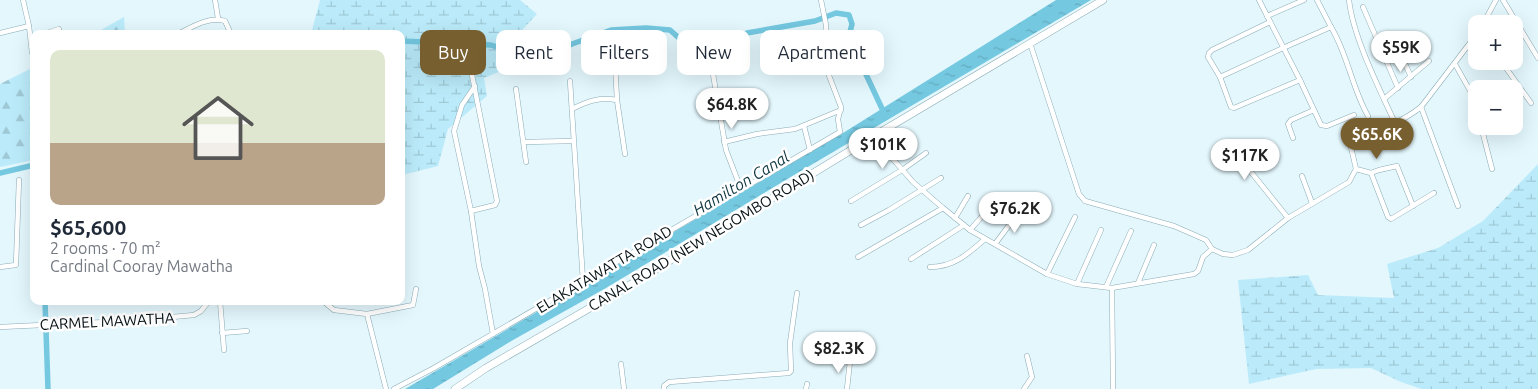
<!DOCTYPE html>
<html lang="en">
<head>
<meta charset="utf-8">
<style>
  body { margin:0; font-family:Ubuntu,sans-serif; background:#f2f2f3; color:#1f2937; height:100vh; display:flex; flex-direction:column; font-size:19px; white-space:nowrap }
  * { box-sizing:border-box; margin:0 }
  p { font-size:16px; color:#747a83 }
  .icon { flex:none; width:28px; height:28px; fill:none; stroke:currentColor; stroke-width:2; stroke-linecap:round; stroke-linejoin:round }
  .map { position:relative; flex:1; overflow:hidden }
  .sheet { position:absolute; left:30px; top:30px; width:375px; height:275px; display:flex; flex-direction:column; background:#fff; border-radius:10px; box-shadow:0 5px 20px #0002 }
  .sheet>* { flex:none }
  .top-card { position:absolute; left:420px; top:30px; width:475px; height:45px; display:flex; gap:10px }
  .buttons { position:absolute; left:1468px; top:15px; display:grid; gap:10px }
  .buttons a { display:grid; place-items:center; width:55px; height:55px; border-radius:10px; background:#fff; box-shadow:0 5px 20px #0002; font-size:25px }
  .price { position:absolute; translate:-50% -42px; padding:0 11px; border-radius:18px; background:#fff; color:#222; font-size:16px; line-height:32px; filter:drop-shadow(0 1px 2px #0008) }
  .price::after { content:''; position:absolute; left:50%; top:30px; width:15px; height:11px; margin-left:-8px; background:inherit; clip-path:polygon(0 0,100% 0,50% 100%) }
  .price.active { background:#785f30; color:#fff }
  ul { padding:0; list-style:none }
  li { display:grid; align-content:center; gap:10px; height:265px; padding:0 20px }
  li+li { border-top:1px solid #e0e1e3 }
  li span { display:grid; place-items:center; height:155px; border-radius:10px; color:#555 }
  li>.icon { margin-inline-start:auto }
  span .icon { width:90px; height:90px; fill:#fffc; stroke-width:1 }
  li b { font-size:21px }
  .pill { padding:0 18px; border-radius:10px; background:#fff; box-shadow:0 5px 20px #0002; font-size:18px; line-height:45px }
  .pill.active { background:#785f30; color:#fff }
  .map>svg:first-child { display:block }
  .forest { fill:url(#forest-firs) }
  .wetland { fill:url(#wetland-marsh) }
  .water { fill:url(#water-ripples) }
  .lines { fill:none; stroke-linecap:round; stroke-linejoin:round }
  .canal { stroke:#74c8e0; stroke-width:5.5 }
  .minor-casing { stroke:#8babb5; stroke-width:5.5 }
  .primary-casing { stroke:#8babb5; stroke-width:8 }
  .minor { stroke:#fff; stroke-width:4.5 }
  .primary { stroke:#fff; stroke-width:7 }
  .labels { text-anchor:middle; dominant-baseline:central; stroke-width:5; stroke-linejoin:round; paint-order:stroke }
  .street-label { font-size:15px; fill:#051014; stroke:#fff }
  .water-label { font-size:16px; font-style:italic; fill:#0c3540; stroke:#fff }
</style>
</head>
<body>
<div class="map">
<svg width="1538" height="389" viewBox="0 0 1538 389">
  <defs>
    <pattern id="forest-firs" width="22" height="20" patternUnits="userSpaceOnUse" patternTransform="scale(1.25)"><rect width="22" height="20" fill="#bbebfa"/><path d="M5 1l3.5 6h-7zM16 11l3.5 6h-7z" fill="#9fc8d5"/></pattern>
    <pattern id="wetland-marsh" width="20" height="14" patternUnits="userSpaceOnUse" patternTransform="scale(1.25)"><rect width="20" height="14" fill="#bbebfa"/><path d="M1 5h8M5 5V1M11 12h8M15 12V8" fill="none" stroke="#9fc8d5"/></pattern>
    <pattern id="water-ripples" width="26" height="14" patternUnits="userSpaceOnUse" patternTransform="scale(1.25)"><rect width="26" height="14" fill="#74c8e0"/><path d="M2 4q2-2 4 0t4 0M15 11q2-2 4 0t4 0" fill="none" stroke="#63abbf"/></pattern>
  </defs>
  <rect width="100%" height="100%" fill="#e3f7fd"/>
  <!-- forest -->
  <g class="forest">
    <path d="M124,17L125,34H94Z"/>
    <path d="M34,67V160L0,167V84Z"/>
  </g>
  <!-- wetland -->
  <g class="wetland">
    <path d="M320,0H520L537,14L523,29L525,61L484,78L487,96L448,129L438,166L402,175L401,34H311Z"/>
    <path d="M1538,164V389H1422L1401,382L1371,368L1316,369L1249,384L1238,280L1308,275L1318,295L1394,298L1387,264L1438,248L1483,221Z"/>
  </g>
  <!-- water -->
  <path class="water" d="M1056,0H1091L789,178L606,288L513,340L433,389H405L843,133Z"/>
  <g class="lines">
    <!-- canal -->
    <g class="canal">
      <path d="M401,41L491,45L525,56L548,55L572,44L611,30L646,28L670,30L699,56L714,61L736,55L747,33L815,21L836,13L849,15L852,24L850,32L864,48L863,68L885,115"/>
      <path d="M0,173L34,165"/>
      <path d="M45,301L48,389"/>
    </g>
    <!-- minor casing -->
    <g class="minor-casing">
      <g id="minor">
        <path d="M23,0L29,26L32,53"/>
        <path d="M215,0L218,18"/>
        <path d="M1259,0L1300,80L1321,125L1327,126L1354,115"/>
        <path d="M1349,0C1353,37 1379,88 1395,123"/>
        <path d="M1503,0L1538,58"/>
        <path d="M1363,7L1398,88"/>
        <path d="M1267,16L1304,0"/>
        <path d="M1270,22L1212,50L1209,53L1208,57L1220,77L1231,107L1234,108L1300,80"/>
        <path d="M1483,24L1496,0"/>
        <path d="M1331,27C1348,55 1352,88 1368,116"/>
        <path d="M0,33L29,26"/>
        <path d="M44,34L59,29"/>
        <path d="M178,34C192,27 209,16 225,21L231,34"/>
        <path d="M1394,39L1411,77"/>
        <path d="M1030,43L1079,194L1085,201L1174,226L1206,240L1212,249"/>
        <path d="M768,48L825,38"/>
        <path d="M1501,61L1531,103"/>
        <path d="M615,62L617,100"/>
        <path d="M1455,64L1473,96L1476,109"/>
        <path d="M470,65L497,201L495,205L471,211"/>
        <path d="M713,74L726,150L741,189"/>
        <path d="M1220,77L1283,48L1331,27L1317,0"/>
        <path d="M570,81L583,281"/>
        <path d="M475,86L462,105L454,131L471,211L479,266L485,289L493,334"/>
        <path d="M516,89L526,162"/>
        <path d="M1384,99L1429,61"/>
        <path d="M1421,107L1458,206"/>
        <path d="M572,109C588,101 599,97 617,100L625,154"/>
        <path d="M804,126L810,150"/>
        <path d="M1481,126L1492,169"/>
        <path d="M874,136L885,150L913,182L943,208L970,230L1047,274L1077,284L1112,288L1194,274L1198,271L1203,257L1212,249L1223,254L1233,255L1248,250L1288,218L1349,182L1356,169L1351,147L1352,140C1376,131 1401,123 1421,107L1476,35"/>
        <path d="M1293,138L1288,124L1291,120L1314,110"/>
        <path d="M524,142L573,141"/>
        <path d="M724,142L757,134L795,129L841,110"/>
        <path d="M1268,150L1247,162V167L1288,218"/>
        <path d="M1356,169L1371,173L1379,170L1397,166L1413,206"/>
        <path d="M1371,173L1388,217L1391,219L1434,193"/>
        <path d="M1302,176L1312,203"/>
        <path d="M851,201L902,170L926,153"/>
        <path d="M955,218L968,196"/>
        <path d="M861,225L889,210L941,178"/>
        <path d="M970,230L985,213L989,203"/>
        <path d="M995,244L1019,212"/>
        <path d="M858,257L943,208"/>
        <path d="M911,259L964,225"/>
        <path d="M0,267L16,265L19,180"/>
        <path d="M930,267C954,267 968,254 985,239"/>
        <path d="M1047,274L1075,217"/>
        <path d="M1138,283L1154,245"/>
        <path d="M1077,284L1101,230"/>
        <path d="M1106,287L1131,231"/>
        <path d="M1112,288L1113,389"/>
        <path d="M220,301L224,350"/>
        <path d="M323,301L334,310L367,314L386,389"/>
        <path d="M367,314L413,305L416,289"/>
        <path d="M0,327L128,321L194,315L201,311L209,301"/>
        <path d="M222,333L247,331"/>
        <path d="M621,364L624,389"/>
        <path d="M394,389L434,368L840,132L838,119L841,107L828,73L824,56L826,25L821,0"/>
        <path d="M664,389V386L669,382L789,373L791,371L790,343L797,293"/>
        <path d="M806,389L807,384"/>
        <path d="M847,389L850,361"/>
        <path d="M1024,389L1032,377L1027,356"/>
      </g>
    </g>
    <!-- primary casing -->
    <g class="primary-casing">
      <path id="primary" d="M455,389L486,368L633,283L874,136L1103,0"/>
    </g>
    <!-- minor -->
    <use href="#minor" class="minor"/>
    <!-- primary -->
    <use href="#primary" class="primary"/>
  </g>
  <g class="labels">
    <!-- street labels -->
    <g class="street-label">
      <text transform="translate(701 240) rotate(-31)">CANAL ROAD (NEW NEGOMBO ROAD)</text>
      <text transform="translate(604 269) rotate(-31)">ELAKATAWATTA ROAD</text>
      <text transform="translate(107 321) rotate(-3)">CARMEL MAWATHA</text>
    </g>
    <!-- water labels -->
    <g class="water-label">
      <text transform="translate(741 183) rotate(-31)">Hamilton Canal</text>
    </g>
  </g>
</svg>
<div class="buttons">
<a>+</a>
<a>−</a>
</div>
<b class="price" style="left:1401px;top:73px">$59K</b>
<b class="price" style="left:732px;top:130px">$64.8K</b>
<b class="price active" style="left:1377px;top:160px">$65.6K</b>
<b class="price" style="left:883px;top:170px">$101K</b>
<b class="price" style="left:1245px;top:181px">$117K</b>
<b class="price" style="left:1015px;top:234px">$76.2K</b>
<b class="price" style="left:839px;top:374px">$82.3K</b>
<div class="top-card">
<a class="pill active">Buy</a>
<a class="pill">Rent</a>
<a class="pill">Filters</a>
<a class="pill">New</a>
<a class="pill">Apartment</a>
</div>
<section class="sheet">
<ul>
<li><span style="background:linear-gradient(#dfe7d0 60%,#b9a48a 0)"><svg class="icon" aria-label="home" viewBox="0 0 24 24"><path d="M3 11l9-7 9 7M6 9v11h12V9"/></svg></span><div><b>$65,600</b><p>2 rooms · 70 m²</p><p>Cardinal Cooray Mawatha</p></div></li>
</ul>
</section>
</div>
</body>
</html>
